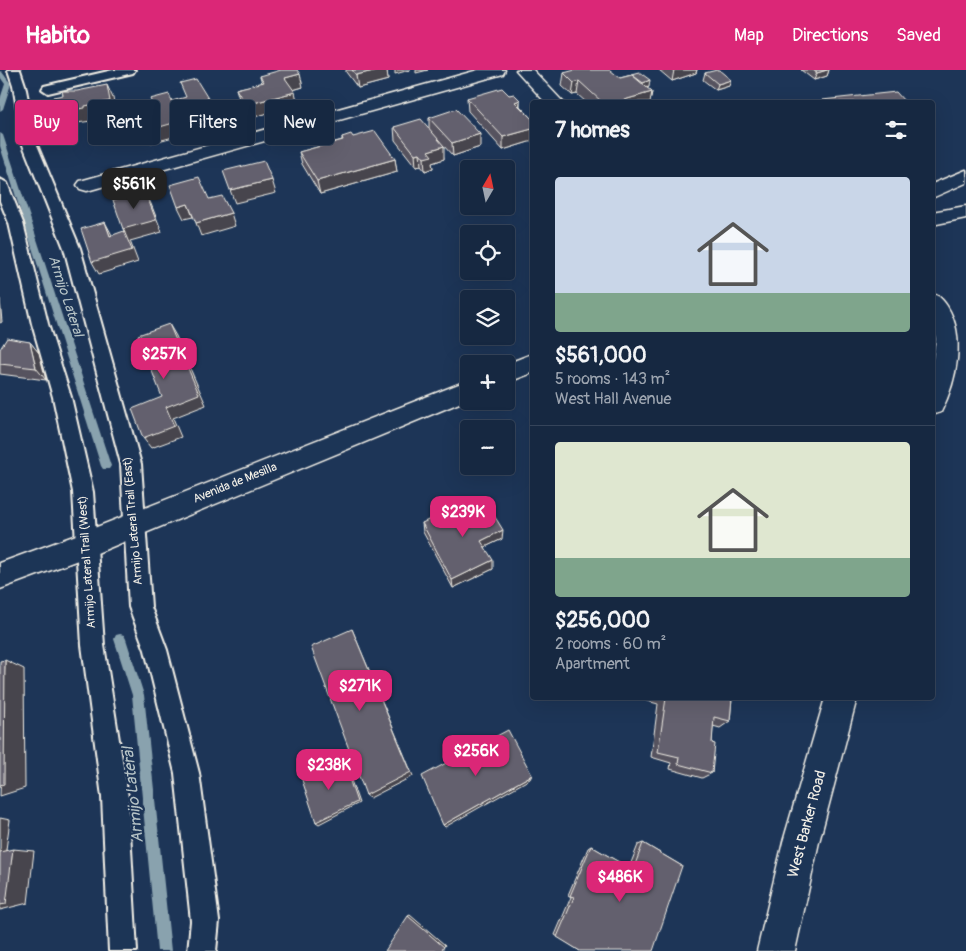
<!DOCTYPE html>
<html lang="en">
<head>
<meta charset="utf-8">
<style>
  body { margin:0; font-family:Pangolin,sans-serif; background:#1f3048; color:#f1f3f6; height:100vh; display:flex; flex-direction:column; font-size:19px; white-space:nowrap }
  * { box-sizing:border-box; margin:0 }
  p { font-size:16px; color:#9ea6b1 }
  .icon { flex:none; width:28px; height:28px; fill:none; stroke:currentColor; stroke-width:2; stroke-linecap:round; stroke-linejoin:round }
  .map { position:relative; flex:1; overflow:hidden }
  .panel { position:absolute; left:530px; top:30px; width:405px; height:600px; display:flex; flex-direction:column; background:#162841; border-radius:5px; box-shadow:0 5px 20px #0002,0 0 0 1px #35445a }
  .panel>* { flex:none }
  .guide { position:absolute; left:15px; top:30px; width:440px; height:45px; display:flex; gap:10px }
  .needle { width:32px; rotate:9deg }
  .buttons { position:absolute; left:460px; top:90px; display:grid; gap:10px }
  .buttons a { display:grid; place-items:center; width:55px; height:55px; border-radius:5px; background:#162841; box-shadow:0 5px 20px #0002,0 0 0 1px #35445a; font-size:25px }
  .price { position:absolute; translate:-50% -42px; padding:0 11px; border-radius:10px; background:#db2777; color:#fff; font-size:16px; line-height:32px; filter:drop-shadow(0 1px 2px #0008) }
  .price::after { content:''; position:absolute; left:50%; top:30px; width:15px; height:11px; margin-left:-8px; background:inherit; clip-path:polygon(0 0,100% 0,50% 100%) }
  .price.current { background:#222; color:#fff }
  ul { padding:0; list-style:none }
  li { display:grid; align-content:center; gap:10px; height:265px; padding:0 25px }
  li+li { border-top:1px solid #35445a }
  li span { display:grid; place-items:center; height:155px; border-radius:5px; color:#555 }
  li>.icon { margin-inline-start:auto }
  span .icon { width:90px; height:90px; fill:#fffc; stroke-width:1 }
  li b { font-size:21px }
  h2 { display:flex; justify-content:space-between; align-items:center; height:60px; padding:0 25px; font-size:21px }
  .pill { padding:0 18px; border-radius:5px; background:#162841; box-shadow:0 5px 20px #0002,0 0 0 1px #35445a; font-size:18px; line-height:45px }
  .pill.current { background:#db2777; color:#fff }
  header { display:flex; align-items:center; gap:30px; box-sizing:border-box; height:70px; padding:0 25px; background:#db2777; color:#fff }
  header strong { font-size:24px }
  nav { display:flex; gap:28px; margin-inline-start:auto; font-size:18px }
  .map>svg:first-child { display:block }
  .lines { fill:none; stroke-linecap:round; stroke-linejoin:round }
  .stream { fill:#89a2ae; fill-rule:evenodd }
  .lane-casing { stroke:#f4f1e8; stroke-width:4 }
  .street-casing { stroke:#f4f1e8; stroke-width:3 }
  .secondary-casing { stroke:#f4f1e8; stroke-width:3 }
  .lane { fill:#1d3557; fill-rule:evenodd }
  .street { fill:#1d3557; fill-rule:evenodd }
  .secondary { fill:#1d3557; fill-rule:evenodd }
  .wall { fill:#56535f; stroke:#f4f1e8 }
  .shaded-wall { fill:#46444d; stroke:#f4f1e8 }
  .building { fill:#64616e; stroke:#f4f1e8 }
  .labels { text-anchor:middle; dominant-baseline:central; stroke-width:4.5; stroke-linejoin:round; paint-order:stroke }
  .street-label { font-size:12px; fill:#f4f1e8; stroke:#1d3557 }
  .water-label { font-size:14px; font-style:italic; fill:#b6c3c6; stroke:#1d3557 }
  .near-street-label { font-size:15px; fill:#f4f1e8; stroke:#1d3557 }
  .near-water-label { font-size:16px; font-style:italic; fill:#b6c3c6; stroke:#1d3557 }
</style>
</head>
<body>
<header>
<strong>Habito</strong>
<nav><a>Map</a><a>Directions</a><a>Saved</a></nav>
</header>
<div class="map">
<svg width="966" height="881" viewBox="0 0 966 881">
  <rect width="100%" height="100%" fill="#1d3557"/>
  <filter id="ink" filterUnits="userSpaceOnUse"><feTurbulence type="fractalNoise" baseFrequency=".02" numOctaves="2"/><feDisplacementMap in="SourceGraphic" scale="10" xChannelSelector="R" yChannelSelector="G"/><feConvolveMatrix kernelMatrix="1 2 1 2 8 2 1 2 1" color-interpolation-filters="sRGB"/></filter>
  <g filter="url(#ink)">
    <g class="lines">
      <!-- stream -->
      <g class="stream">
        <path d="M0,1L2,2L11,14L3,39L0,41V29L5,14L0,7Z"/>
        <path d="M0,63L3,65L111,396L109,399H103L101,396L0,76Z"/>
        <path d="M120,564L124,565L126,569L144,625L171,881H157L132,625L114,569L116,565Z"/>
      </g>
      <!-- lane casing -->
      <g class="lane-casing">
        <g id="lane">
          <path d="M8,0H20L25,15L37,75L80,178L141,394L151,537L167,580L199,703L219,851L216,881H188L191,851L175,703L145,580L129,537L121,394L64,178L23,75L13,15Z"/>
          <path d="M113,0H135L133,3L48,23L42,19L44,16Z"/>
          <path d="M0,109L7,113L23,153L48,254L71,327L93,422L104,575L128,727L137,881H109L102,727L82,575L73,422L53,327L32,254L9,153L0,131Z"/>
        </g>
      </g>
      <!-- street casing -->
      <g class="street-casing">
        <g id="street">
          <path d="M478,0H505L503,4L94,119L87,121L80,119L77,115L80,111Z"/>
          <path d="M516,0H533L563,32H545Z"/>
          <path d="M932,224C940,226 942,229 947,236C966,266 957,311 941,342L932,345V296L936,269L932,252Z"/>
          <path d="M825,628H857L819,772L795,881H757L783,772Z"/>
        </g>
      </g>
      <!-- secondary casing -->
      <g class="secondary-casing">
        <g id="secondary">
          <path d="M966,100V113L932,128V114Z"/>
          <path d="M966,136V148L932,155V142Z"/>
          <path d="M532,284V303L506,313V294Z"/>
          <path d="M469,310V329L97,483L0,519V493L79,464Z"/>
        </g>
      </g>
      <!-- lane -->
      <use href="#lane" class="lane"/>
      <!-- street -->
      <use href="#street" class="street"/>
      <!-- secondary -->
      <use href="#secondary" class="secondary"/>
    </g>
    <!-- wall -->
    <g class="wall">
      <path d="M346,0H387L388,10L358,18L346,2Z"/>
      <path d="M659,0H697L696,3L672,11Z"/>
      <path d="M801,0H829L827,6L814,10Z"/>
      <path d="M564,3L620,8L631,5V4L649,17L647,18L652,22L650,32H586L577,24L572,25L562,16Z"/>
      <path d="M705,3L729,16L716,20L703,10Z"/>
      <path d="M260,6L303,17L293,20L298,35L250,48L240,32L236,19L262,13Z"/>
      <path d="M509,25L520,30V36L532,49V71L503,80L468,41L467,28Z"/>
      <path d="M429,48L480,77L453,86L442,74L444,89L432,93L433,98L425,101L421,96L416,97L395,70L394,57L429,59Z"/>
      <path d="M342,67H353L395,89L397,102L320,124L302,94L299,82L342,70Z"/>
      <path d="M30,272L39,283L46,310L0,304V279Z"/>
      <path d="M465,444L502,469L485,477L493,499L453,518L423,462L422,453Z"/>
      <path d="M640,628H732L730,651L720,658L713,656L712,673V703L702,708L670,699L671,693L651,687L658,634L640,629Z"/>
      <path d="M643,773L682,796L580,881L555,865L571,827L568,825L588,778L591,776L629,798L638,775Z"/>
    </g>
    <!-- shaded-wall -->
    <g class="shaded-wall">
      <path d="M378,0H387L388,10L358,18L356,5Z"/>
      <path d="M395,0H410L395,4Z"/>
      <path d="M416,0H428L416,3Z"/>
      <path d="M674,0H697L696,3L672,11Z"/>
      <path d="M827,0H829L827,6L814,10L817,3Z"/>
      <path d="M300,4L303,17L289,21L285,8Z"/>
      <path d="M650,10L649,17L642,19L643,13Z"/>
      <path d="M731,10L729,16L716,20L718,14Z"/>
      <path d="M579,11L577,24L572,25L574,13Z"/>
      <path d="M107,15L113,28L116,43L91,49V51L63,55L56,42L85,36Z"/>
      <path d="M295,22L298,35L250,48L246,35Z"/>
      <path d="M652,22L650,32H617Z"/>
      <path d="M520,30L519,43L515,32Z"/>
      <path d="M212,35L217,48L196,54L199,60L151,73L146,61L190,41Z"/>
      <path d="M532,59V71L503,80V67Z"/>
      <path d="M480,64V77L453,86L452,73Z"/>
      <path d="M444,76V89L432,93L433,98L425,101L424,88L428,81Z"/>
      <path d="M420,83L421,96L416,97L415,84Z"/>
      <path d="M395,89L397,102L320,124L317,111Z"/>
      <path d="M272,110L276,123L235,133L230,120Z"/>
      <path d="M145,121L151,134L162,162L130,171L138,192L99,204L92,192L125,163L123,159Z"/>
      <path d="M188,134L193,147L184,149L178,137Z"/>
      <path d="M231,143L235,156L201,166L196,153Z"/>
      <path d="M105,152L112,165L110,166Z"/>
      <path d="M0,229L2,252L0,253Z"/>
      <path d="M169,254L176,266L206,335L173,348L181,367L151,378L143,368L166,337Z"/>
      <path d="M30,272L39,283L46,310L36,298Z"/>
      <path d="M503,460L502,469L481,479V471Z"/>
      <path d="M493,490V499L453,518L452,510Z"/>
      <path d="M352,559L413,706L370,728L366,725Z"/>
      <path d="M5,590L24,599L25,718L0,726Z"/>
      <path d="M343,691L345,693L359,733L319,754L316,752Z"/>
      <path d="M532,705L530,709L445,757L443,755Z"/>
      <path d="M0,748L10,750L5,787H0Z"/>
      <path d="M13,779L34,781L28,833L0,840V835Z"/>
      <path d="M410,845L445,875L441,881L408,846Z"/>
    </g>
    <!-- building -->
    <g class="building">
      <path d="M281,0H297L300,4L285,8L295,22L246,35L236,19L264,12L260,6Z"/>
      <path d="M352,0H378L356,5Z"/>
      <path d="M575,0H610L620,8L632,5L652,22L617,32H602L579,11L574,13L564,3Z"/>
      <path d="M717,0H719L731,10L718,14L705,3Z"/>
      <path d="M813,0H827L817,3Z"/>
      <path d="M639,2L650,10L643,13L631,4Z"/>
      <path d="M196,9L212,35L190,41L194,47L146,61L136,42L154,37L150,29L169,24L172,31L186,27L180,13Z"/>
      <path d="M107,15L110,31L85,36V38L56,42L53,27L63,25L62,21H77Z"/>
      <path d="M502,18L509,25L514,24L520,30L515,32L532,49V59L503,67L467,28Z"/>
      <path d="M896,22L905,32H825L822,30Z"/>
      <path d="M456,39L480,64L452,73L429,48Z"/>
      <path d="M421,49L444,76L428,81L432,86L424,88L420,83L415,84L394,57Z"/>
      <path d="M375,61L395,89L317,111L299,82L343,70L342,67L351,64L353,67Z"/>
      <path d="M264,91L272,110L230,120L223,101Z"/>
      <path d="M199,107L209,129L222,126L231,143L196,153L188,134L178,137L170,115Z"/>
      <path d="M145,121L156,150L123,159L113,130Z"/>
      <path d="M105,152L110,166L124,161L132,180L92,192L81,159Z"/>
      <path d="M169,254L199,324L166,337L174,356L143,368L132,339L162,327L138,265Z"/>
      <path d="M7,268L30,272L36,298L0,294V279Z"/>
      <path d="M487,434L503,460L481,471L493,490L452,510L422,453L460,435L465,444Z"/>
      <path d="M352,559L411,702L366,725L311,577Z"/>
      <path d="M5,590L4,714L0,715V591Z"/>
      <path d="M666,628H732L730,651L714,647L712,673L715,674L712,703L678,694L679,687L658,682Z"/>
      <path d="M508,660L532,705L443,755L422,706Z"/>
      <path d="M343,691L357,732L316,752L302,710Z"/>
      <path d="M643,773L682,796L653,881H580L557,867L574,827L570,826L591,776L633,800Z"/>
      <path d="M13,779L6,834L0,835V782Z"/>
      <path d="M408,846L444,877L441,881H385Z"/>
    </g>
  </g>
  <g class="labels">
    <!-- street labels -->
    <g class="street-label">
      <text transform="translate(235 413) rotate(-22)">Avenida de Mesilla</text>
      <text transform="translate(133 451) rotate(-95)">Armijo Lateral Trail (East)</text>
      <text transform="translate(87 492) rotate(-94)">Armijo Lateral Trail (West)</text>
    </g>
    <!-- water labels -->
    <g class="water-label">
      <text transform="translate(66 226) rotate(72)">Armijo Lateral</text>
    </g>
    <!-- near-street labels -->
    <g class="near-street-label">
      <text transform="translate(807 754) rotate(-75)">West Barker Road</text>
    </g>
    <!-- near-water labels -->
    <g class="near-water-label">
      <text transform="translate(133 725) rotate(-96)">Armijo Lateral</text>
    </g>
  </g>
</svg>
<div class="buttons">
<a><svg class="needle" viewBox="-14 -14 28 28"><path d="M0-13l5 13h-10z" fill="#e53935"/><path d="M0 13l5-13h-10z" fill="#9ea6b1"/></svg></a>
<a><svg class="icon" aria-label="locate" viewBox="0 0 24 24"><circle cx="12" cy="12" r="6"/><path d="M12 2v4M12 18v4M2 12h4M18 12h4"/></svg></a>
<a><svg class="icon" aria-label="layers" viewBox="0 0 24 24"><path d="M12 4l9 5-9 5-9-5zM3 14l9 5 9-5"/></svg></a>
<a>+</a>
<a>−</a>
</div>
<b class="price current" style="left:134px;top:140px">$561K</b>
<b class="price" style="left:164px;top:310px">$257K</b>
<b class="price" style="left:463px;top:468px">$239K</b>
<b class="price" style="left:360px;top:642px">$271K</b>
<b class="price" style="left:476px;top:707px">$256K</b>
<b class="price" style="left:329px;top:721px">$238K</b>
<b class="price" style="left:620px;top:833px">$486K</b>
<div class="guide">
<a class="pill current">Buy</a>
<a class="pill">Rent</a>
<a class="pill">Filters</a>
<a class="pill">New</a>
</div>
<section class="panel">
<h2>7 homes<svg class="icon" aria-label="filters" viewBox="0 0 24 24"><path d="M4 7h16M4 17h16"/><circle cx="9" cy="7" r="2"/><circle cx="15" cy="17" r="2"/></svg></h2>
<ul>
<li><span style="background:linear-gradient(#c9d6e8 75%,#7fa58c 0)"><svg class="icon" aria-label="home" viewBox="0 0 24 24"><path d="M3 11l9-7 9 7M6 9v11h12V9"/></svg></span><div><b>$561,000</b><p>5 rooms · 143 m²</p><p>West Hall Avenue</p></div></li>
<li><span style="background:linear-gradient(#dfe7d0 75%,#7fa58c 0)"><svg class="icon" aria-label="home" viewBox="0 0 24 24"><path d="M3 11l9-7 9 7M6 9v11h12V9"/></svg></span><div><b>$256,000</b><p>2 rooms · 60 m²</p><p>Apartment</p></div></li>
</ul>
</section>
</div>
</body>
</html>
